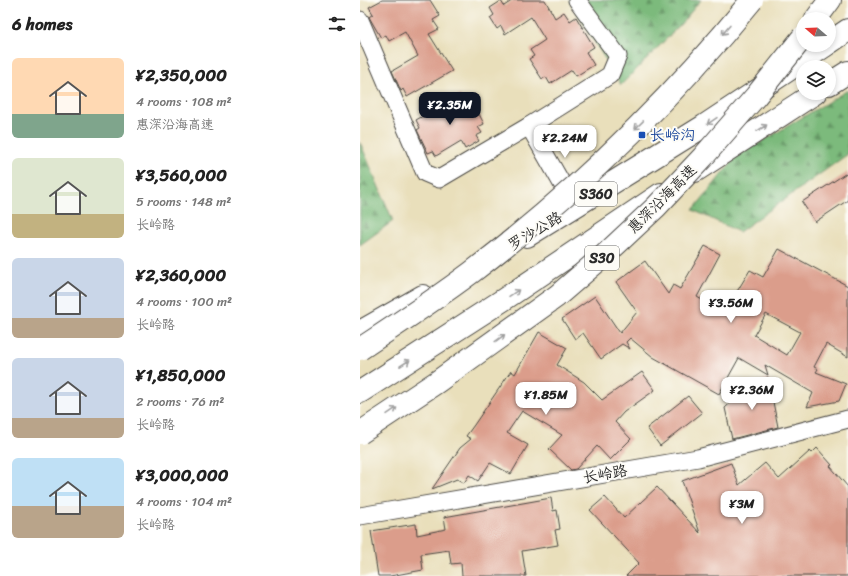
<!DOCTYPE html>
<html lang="en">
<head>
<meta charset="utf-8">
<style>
  body { margin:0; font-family:Sriracha,"LXGW WenKai TC",sans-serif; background:#f6f6f6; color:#222; height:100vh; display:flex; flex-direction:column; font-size:15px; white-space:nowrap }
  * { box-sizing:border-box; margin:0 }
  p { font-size:13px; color:#767676 }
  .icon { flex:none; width:22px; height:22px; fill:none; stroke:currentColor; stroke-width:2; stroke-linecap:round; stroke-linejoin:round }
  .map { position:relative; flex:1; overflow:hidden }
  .panel { display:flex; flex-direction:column; background:#fff; width:360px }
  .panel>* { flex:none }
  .needle { width:26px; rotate:289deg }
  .controls { position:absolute; left:436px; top:12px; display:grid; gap:8px }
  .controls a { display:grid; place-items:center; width:40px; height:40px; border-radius:50%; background:#fff; box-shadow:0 2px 6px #0003; font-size:20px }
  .price { position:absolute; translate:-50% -34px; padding:0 9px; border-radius:8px; background:#fff; color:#222; font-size:13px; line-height:26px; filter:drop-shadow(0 1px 2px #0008) }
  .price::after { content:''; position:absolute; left:50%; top:24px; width:12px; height:9px; margin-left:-6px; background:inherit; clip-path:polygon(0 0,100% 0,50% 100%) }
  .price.current { background:#111827; color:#fff }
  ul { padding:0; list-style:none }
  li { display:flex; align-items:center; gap:12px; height:100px; padding:0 12px }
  li span { display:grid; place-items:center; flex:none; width:112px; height:80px; border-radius:6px; color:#555 }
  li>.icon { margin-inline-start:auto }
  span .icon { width:48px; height:48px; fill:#fffc; stroke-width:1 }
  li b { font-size:17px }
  h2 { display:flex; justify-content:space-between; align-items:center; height:48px; padding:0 12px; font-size:17px }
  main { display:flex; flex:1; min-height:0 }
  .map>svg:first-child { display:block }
  .forest { fill:url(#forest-firs); stroke:#537253 }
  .building { fill:#db9d8b; fill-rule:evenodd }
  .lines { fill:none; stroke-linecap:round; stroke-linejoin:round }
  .street-casing { stroke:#484641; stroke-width:19 }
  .primary-casing { stroke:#484641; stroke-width:24 }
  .highway-casing { stroke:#484641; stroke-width:24 }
  .street { stroke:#fff; stroke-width:17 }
  .primary { stroke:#fff; stroke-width:22 }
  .highway { stroke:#fff; stroke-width:22 }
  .highway-bridge-casing { stroke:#484641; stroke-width:24; stroke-linecap:butt }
  .highway-bridge { stroke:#fff; stroke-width:22 }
  .oneway { stroke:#a0a0a0 }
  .transit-dot { fill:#1a4fb4; stroke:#fdfcf7; stroke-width:1.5 }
  .labels { text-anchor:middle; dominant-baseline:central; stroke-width:4; stroke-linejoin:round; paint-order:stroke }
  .shield { fill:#fdfcf7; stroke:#6a6a68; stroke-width:1 }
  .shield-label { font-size:14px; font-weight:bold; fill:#2b2b2b }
  .transit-label { font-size:15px; fill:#164399; stroke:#fdfcf7; text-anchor:start }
  .street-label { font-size:15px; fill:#2b2b2b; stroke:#fdfcf7 }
</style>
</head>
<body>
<main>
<section class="panel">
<h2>6 homes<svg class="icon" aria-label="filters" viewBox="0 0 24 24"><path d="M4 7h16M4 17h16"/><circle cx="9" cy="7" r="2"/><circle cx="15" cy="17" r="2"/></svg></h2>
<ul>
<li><span style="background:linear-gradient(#ffd9b3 70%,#7fa58c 0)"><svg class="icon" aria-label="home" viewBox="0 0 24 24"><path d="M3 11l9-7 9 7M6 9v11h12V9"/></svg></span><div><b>¥2,350,000</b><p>4 rooms · 108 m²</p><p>惠深沿海高速</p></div></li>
<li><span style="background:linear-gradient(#dfe7d0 70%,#c2b280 0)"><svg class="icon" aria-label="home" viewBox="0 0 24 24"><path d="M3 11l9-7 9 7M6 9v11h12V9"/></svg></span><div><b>¥3,560,000</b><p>5 rooms · 148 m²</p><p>长岭路</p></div></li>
<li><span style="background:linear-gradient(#c9d6e8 75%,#b9a48a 0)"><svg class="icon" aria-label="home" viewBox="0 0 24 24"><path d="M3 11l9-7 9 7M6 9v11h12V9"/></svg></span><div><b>¥2,360,000</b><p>4 rooms · 100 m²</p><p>长岭路</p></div></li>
<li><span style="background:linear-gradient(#c9d6e8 75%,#b9a48a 0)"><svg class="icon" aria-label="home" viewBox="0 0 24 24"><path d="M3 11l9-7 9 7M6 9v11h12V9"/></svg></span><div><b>¥1,850,000</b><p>2 rooms · 76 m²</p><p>长岭路</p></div></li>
<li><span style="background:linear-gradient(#bfe0f5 60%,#b9a48a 0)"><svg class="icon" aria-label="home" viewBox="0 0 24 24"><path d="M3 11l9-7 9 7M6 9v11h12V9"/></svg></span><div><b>¥3,000,000</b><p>4 rooms · 104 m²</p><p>长岭路</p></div></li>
</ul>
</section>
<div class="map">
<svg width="488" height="576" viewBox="0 0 488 576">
  <defs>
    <pattern id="forest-firs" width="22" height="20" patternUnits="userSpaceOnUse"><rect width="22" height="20" fill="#7bba7b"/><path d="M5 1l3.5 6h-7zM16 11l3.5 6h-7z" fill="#659765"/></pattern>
  </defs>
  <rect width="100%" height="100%" fill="#fdfcf7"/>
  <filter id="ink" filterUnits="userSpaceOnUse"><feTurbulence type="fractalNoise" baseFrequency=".025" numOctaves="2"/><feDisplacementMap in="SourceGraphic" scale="8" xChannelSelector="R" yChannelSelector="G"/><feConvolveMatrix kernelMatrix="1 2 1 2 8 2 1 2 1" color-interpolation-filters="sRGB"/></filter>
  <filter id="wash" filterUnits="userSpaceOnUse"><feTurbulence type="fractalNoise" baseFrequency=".012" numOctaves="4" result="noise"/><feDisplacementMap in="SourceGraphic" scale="16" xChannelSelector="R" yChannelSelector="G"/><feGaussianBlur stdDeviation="0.9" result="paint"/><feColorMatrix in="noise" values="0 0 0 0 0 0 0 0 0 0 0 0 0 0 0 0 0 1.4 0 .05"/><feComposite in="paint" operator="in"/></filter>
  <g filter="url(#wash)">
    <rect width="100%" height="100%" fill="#e9dfbb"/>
    <!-- forest -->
    <g class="forest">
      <path d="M209,0H341L319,26L261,85Z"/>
      <path d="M488,90V154L379,232L333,210L376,157Z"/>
      <path d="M0,142L33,221L0,245Z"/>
    </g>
    <g id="blocks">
      <!-- building -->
      <g class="building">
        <path d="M22,0H70L80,16L73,20L79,29L69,34L92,71L47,97L43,89L41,91L32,71L58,56L45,32L29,41L26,35L21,38L9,17L13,14L9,7Z"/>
        <path d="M153,0H185L195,18L204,12L210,21L216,17L234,47L226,52L234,65L216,76L212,70L190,84L186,77L182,79L169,59L174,56L170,50L185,40L171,17L145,34L141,26L137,29L130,18L134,15L130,8L141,1L144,6Z"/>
        <path d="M100,95L105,103L107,101L113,112L117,110L124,124L118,127L122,133L116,136L119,141L105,149L101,141L76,156L73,151L68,153L57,130L60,128L56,120Z"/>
        <path d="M488,172V200L455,222L442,202Z"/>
        <path d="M345,246L360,254L337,297L364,313L390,270L403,277L419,249L488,286V357L466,344L454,367L458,369L456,372L486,384L479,401L447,407L453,393L405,365L408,375L379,358L359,394L293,357L270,338L266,342L270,349L262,344L241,359L223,333L215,339L202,319L235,296L260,333L277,312L256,282L285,261L308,294L313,285L320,289ZM406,314L440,332L427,355L394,335Z"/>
        <path d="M179,332L207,348L197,365L224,382L242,400L282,372L295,390L264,412L255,422L271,439L250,460L237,446L216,469L211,470L189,449L202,435L162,411L147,433L168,445L151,474L130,463L118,481L109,475L104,483L97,479L72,489L100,448L111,439L106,436L114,425L151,371L155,374Z"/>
        <path d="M408,377L418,427L372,439L365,408L377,397Z"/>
        <path d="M328,396L342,413L300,446L287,428Z"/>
        <path d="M457,448L472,465L470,466L488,487V576H266L279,563L230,510L245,497L264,518L297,487L340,533L322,481L371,463L379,485L405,463L419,479L450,451L452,453Z"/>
        <path d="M191,498L193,511L197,510L200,529L195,530L198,545L162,551L166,576H102L101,563L91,564L89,550L61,554L63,570L30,576H18L11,531L56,524L57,535L86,529L84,517Z"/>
      </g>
    </g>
  </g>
  <g filter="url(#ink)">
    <use href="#blocks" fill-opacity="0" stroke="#484641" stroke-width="1"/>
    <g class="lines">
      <!-- street casing -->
      <g class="street-casing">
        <g id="street">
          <path d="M0,20L65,173L79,179L169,126L250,75L258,56L217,0"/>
          <path d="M169,126L213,203"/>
          <path d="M0,516L338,458L488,419"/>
        </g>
      </g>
      <!-- primary casing -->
      <g class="primary-casing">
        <g id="primary">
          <path d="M469,43L488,30"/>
          <path d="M469,84L488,72"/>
          <path d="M335,171L455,93"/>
          <path d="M167,236L344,126L466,45"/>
          <path d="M0,332L63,296"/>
          <path d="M0,392L143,300L301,194"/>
        </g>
      </g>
      <!-- highway casing -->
      <g class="highway-casing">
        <path id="highway" d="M456,19L470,0"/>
      </g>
      <!-- street -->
      <use href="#street" class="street"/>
      <!-- primary -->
      <use href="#primary" class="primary"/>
      <!-- highway -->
      <use href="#highway" class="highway"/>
      <!-- highway-bridge casing -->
      <g class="highway-bridge-casing">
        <g id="highway-bridge">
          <path d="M0,349C38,324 76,299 112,272C215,193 310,101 392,0"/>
          <path d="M0,433L77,382L197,296L248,252L296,207L343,157L396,96L443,37"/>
        </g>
      </g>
      <!-- highway-bridge -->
      <use href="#highway-bridge" class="highway-bridge"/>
    </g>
    <!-- one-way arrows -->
    <defs><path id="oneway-shaft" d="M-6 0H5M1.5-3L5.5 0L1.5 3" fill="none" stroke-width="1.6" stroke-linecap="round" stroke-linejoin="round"/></defs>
    <g class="oneway">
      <use href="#oneway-shaft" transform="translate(366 30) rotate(131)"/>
      <use href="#oneway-shaft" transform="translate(352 121) rotate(146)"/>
      <use href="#oneway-shaft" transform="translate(279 125) rotate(136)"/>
      <use href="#oneway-shaft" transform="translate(402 128) rotate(-33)"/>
      <use href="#oneway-shaft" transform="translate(154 293) rotate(-34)"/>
      <use href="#oneway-shaft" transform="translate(140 338) rotate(-36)"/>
      <use href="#oneway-shaft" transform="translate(45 363) rotate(-33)"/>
      <use href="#oneway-shaft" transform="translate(32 411) rotate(-34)"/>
    </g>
  </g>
  <!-- markers -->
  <rect class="transit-dot" x="278" y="131" width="8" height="8" rx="2"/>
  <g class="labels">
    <!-- shield labels -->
    <g class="shield">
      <rect x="215" y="182" width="42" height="24" rx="3"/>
      <rect x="225" y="246" width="34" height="24" rx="3"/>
    </g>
    <g class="shield-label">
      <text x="236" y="194">S360</text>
      <text x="242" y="258">S30</text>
    </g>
    <!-- transit labels -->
    <g class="transit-label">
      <text x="290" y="135">长岭沟</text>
    </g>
    <!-- street labels -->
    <g class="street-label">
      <text transform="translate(302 199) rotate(-45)">惠深沿海高速</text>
      <text transform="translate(175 231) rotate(-31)">罗沙公路</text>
      <text transform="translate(245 474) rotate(-10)">长岭路</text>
    </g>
  </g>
</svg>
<div class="controls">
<a><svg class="needle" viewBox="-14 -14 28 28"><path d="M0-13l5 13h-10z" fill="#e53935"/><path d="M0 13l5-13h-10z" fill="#767676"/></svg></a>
<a><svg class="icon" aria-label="layers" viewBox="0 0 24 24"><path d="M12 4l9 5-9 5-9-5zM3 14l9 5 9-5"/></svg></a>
</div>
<b class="price current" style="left:90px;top:126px">¥2.35M</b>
<b class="price" style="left:205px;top:159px">¥2.24M</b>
<b class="price" style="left:371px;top:324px">¥3.56M</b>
<b class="price" style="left:392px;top:411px">¥2.36M</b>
<b class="price" style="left:186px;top:416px">¥1.85M</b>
<b class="price" style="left:382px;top:525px">¥3M</b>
</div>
</main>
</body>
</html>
